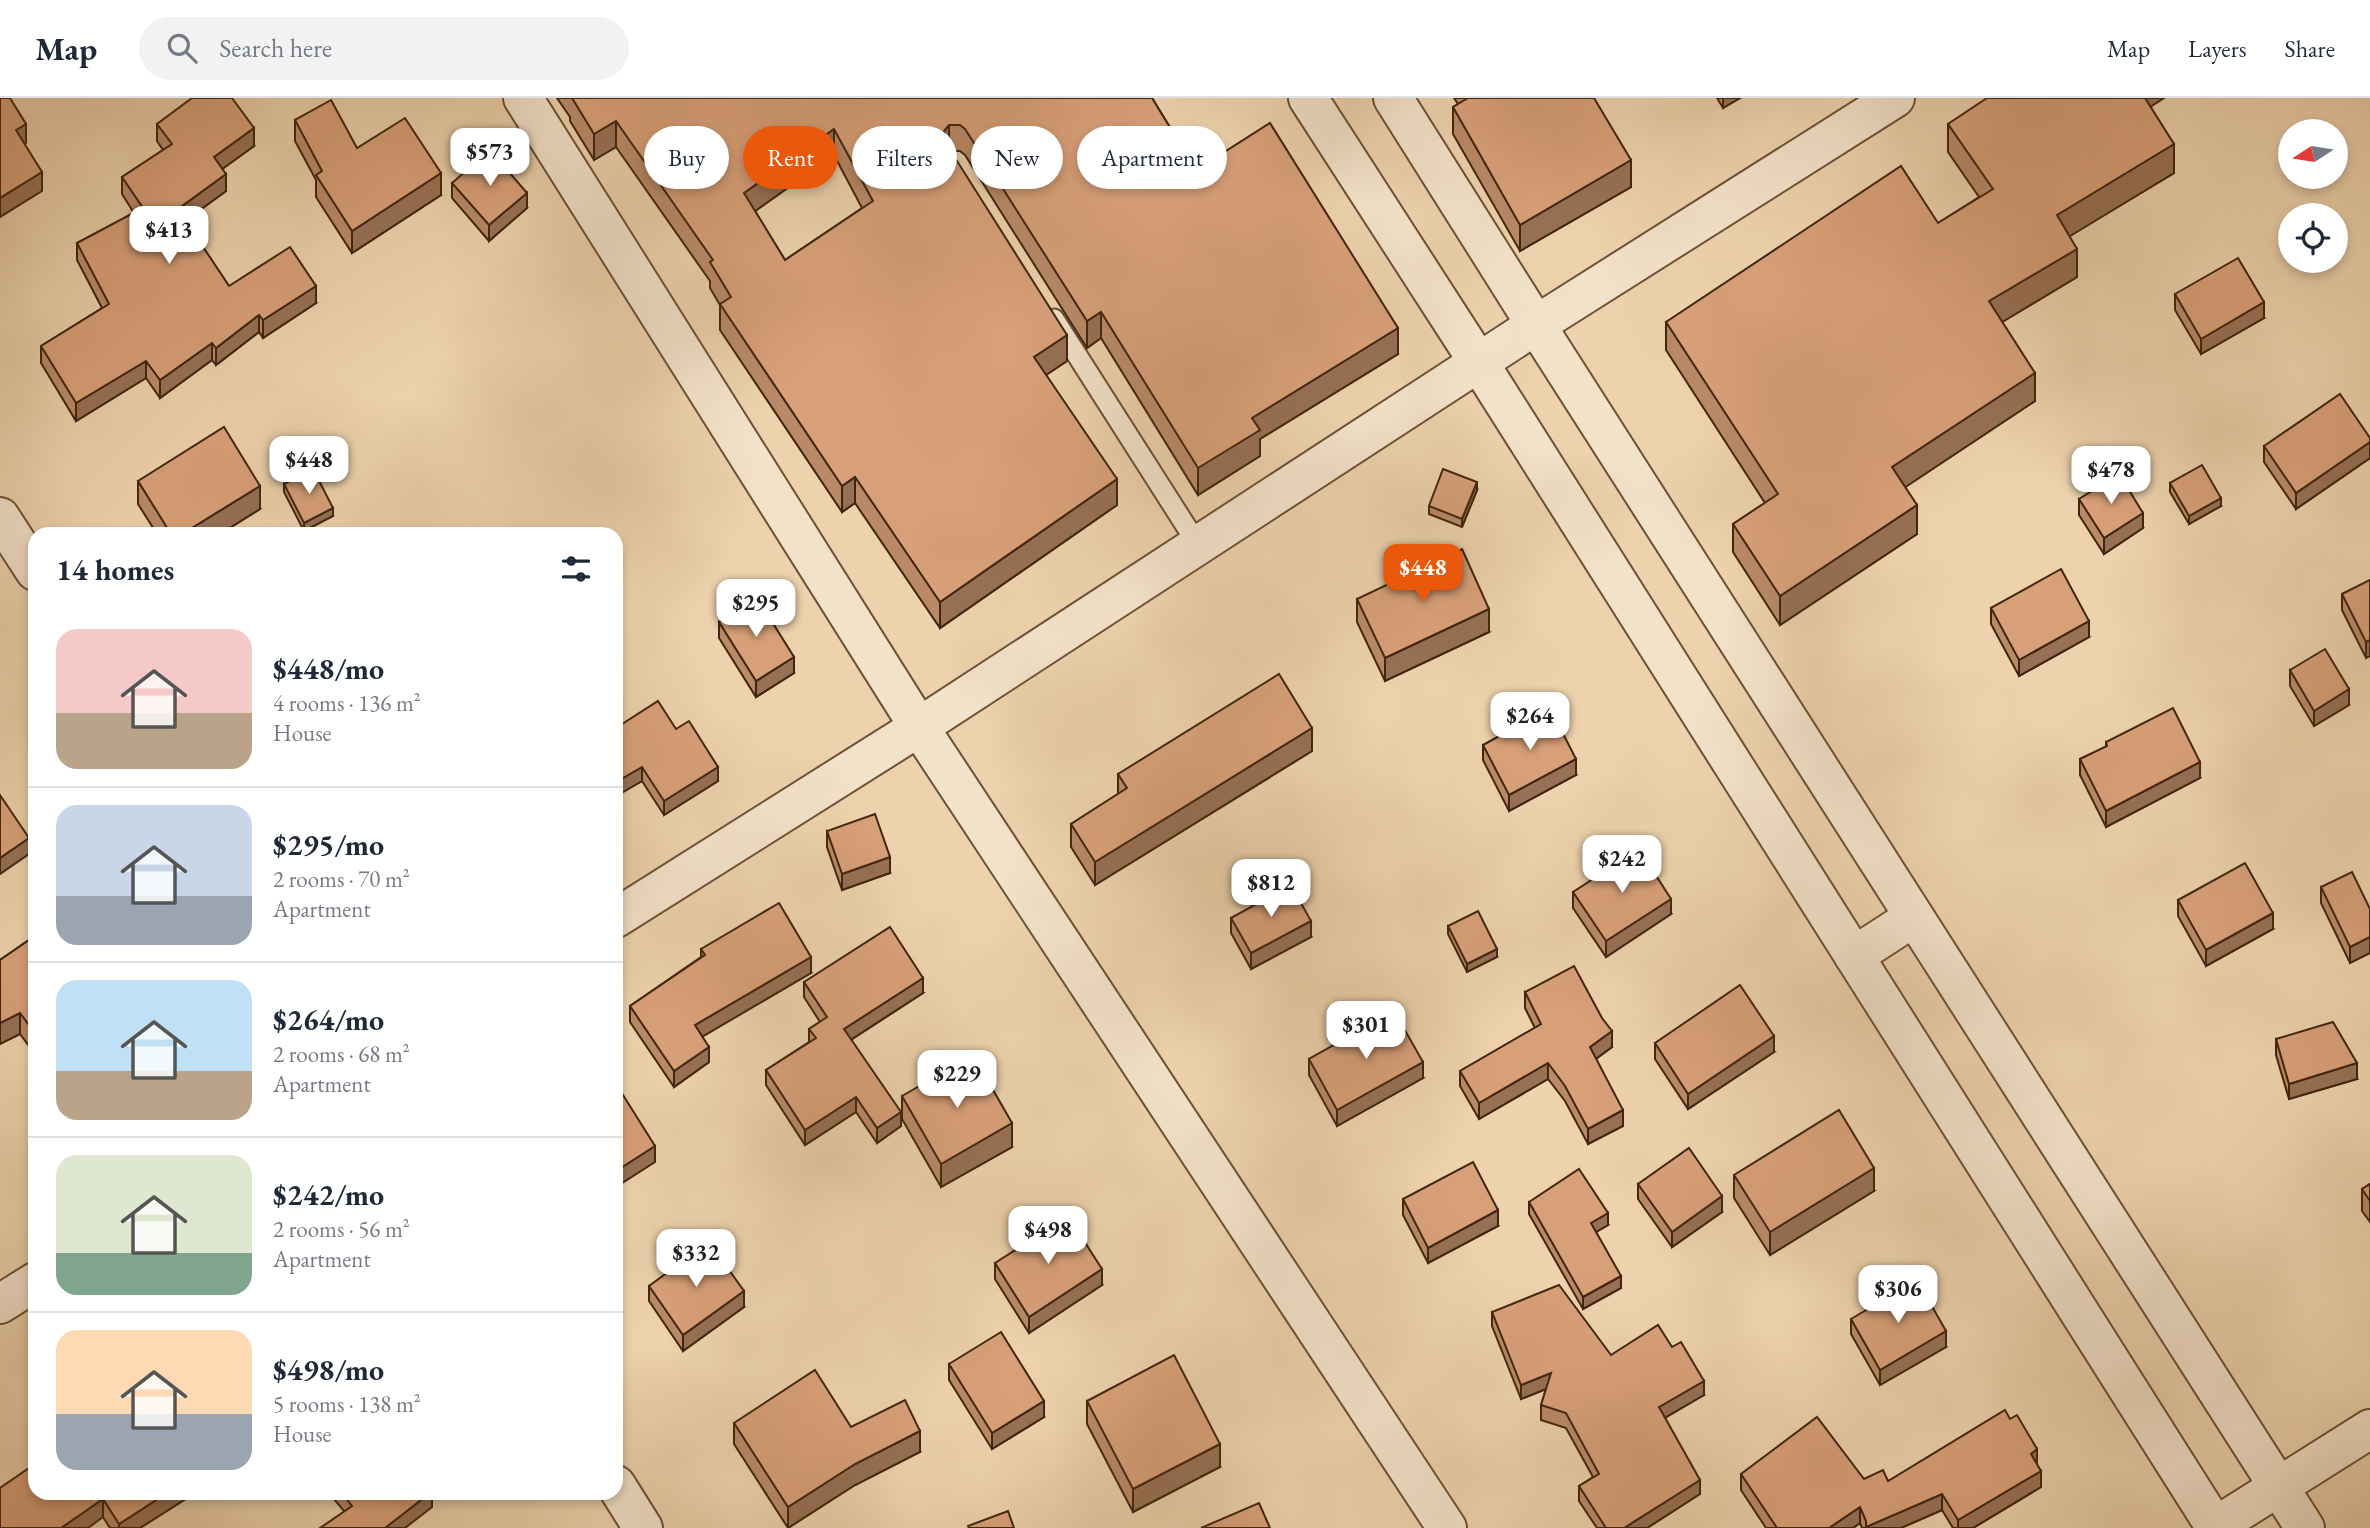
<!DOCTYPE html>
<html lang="en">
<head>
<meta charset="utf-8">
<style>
  body { margin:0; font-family:"EB Garamond",serif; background:#f2f2f3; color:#1f2937; height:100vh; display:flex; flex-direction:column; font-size:26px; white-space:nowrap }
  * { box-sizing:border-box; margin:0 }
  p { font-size:23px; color:#747a83 }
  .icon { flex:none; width:38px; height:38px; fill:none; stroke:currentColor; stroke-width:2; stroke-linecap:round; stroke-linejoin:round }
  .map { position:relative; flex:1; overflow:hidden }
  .drawer { position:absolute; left:28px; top:429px; width:595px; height:973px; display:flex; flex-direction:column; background:#fff; border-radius:21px; box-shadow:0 4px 10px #0003 }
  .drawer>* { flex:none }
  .banner { position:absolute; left:644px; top:28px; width:665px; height:63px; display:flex; gap:14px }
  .needle { width:46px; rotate:258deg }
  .controls { position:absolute; left:2278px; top:21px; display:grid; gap:14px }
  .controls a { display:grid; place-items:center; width:70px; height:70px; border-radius:50%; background:#fff; box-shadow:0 4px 10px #0003; font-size:35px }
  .price { position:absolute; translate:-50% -60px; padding:0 16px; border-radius:14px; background:#fff; color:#222; font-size:23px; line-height:46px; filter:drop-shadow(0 2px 4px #0008) }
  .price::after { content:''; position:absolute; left:50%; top:42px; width:21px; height:16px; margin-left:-10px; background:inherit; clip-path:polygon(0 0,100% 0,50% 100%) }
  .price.selected { background:#ea580c; color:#fff }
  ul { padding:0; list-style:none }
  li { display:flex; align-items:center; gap:21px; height:175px; padding:0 28px }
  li+li { border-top:2px solid #e0e1e3 }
  li span { display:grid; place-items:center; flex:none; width:196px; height:140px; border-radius:21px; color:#555 }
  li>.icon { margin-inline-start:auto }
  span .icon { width:84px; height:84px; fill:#fffc; stroke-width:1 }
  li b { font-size:30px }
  h2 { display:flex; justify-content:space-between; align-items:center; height:84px; padding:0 28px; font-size:30px }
  .tag { padding:0 24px; border-radius:32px; background:#fff; box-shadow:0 4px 10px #0003; font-size:24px; line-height:63px }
  .tag.selected { background:#ea580c; color:#fff }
  header { display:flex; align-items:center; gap:42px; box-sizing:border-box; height:98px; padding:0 35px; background:#fff; border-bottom:2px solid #e0e1e3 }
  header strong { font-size:33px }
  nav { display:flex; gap:38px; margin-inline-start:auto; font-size:24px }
  .search { width:490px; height:63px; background:#f2f2f3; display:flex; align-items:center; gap:18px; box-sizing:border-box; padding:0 24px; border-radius:38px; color:#747a83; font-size:26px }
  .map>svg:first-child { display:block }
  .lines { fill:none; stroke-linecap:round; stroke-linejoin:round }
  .service-casing { stroke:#6c5136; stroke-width:23 }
  .minor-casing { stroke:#6c5136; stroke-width:42 }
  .service { stroke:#f3e2ca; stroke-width:19 }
  .minor { stroke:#f3e2ca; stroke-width:38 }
  .wall { fill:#ba8a68; stroke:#41260f; stroke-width:2; fill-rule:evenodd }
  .shaded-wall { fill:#977055; stroke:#41260f; stroke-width:2 }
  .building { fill:#d8a079; stroke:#41260f; stroke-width:2; fill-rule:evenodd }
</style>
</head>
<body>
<header>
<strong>Map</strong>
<div class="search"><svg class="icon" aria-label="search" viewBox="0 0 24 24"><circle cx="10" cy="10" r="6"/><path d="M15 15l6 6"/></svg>Search here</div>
<nav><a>Map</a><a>Layers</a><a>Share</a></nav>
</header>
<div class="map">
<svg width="2370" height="1430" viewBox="0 0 2370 1430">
  <rect width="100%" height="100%" fill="#edd2ad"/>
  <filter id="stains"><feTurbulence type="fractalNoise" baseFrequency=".00286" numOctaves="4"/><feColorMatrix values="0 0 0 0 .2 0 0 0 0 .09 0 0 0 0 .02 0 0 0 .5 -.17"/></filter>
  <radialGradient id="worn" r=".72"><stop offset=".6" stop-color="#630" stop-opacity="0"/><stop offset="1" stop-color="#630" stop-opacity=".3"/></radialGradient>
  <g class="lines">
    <!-- service casing -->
    <g class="service-casing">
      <path id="service" d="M1054,221L1198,447"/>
    </g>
    <!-- minor casing -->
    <g class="minor-casing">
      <g id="minor">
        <path d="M523,0L919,629L1447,1430"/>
        <path d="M1308,0L1479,265L2216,1430"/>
        <path d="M1393,0L1536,227L2305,1430"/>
        <path d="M0,419L35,473"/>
        <path d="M616,820L919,629L1536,227L1895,0"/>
        <path d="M1854,858L1914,819"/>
        <path d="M0,1206L35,1184"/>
        <path d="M616,1387L643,1430"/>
        <path d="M2213,1430L2370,1331"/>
      </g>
    </g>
    <!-- service -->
    <use href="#service" class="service"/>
    <!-- minor -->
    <use href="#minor" class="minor"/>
  </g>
  <!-- wall -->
  <g class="wall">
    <path d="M557,0H1152L1196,72L1398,256L1260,341V358L1198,397L1101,240L1087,250L965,57L960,53H950L1067,263L1046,277L1117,407L940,530L855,405L842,414L720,232V207L710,190V183L616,49L594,62L570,23V19ZM834,57L862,110L785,162L755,113Z"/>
    <path d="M1454,0H1594L1631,89L1520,153L1453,36V9L1458,6Z"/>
    <path d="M1717,0H1740L1723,10Z"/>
    <path d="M2151,9L2174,75L2069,138L2077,179L2002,224L2035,303L1905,389L1917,436L1780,527L1733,454V426L1765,405L1666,252V224L1938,125L1979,99L1948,54V26Z"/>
    <path d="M295,22L357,50L441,97L352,155L316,99V82L295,43Z"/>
    <path d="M157,26L254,48L222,71L226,93L185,123L229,188L316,205L263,240L259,234L216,267L212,262L160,300L146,280L76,323L41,265V248L102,210L77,162V145L134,115L122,96V79L163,52L157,43Z"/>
    <path d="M452,85L527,110L489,143L452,100Z"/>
    <path d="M2175,196L2264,220L2201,256L2175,212Z"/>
    <path d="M2370,340V360L2296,411L2264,364V348Z"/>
    <path d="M138,383L260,411L220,436H157L138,406Z"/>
    <path d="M2170,385L2221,408L2189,426L2170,394Z"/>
    <path d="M284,386L333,418L304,433L284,394Z"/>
    <path d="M1477,392L1462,429L1429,416V408Z"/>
    <path d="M2079,401L2143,430L2104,456L2079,417Z"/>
    <path d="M2370,482V558L2366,560L2342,512V496Z"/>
    <path d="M1357,501L1489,534L1385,583L1357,524Z"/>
    <path d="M1991,510L2089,539L2019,578L1991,526Z"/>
    <path d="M719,524L794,575L756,599L719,540Z"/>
    <path d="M2290,572L2349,607L2314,628L2290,588Z"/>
    <path d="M616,630L676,631L718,683L664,717L642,683L616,698Z"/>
    <path d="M2106,644L2200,680L2106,729L2080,677V661L2106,649Z"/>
    <path d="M1483,647L1576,677L1509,713L1483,662Z"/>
    <path d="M1312,653L1095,787L1071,749V726L1118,696V676Z"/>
    <path d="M827,733L890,775L842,792L827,749Z"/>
    <path d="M2321,789L2370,811V855L2350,865L2321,805Z"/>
    <path d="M1573,794L1671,816L1606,859L1573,810Z"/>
    <path d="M2178,802L2273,831L2206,868L2178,818Z"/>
    <path d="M1231,820L1311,839L1251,871L1231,835Z"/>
    <path d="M1448,828L1497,859L1467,874L1448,836Z"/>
    <path d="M35,838V956L20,936L0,946V862Z"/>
    <path d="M701,851L811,875L702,938L709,964L674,989L630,924V908L701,859Z"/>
    <path d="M804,884L923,895L851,942L901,1028L877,1045L856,1014L805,1047L766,987V972L809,944V931L820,924L804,899Z"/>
    <path d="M1525,894L1612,949L1596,961L1623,1028L1588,1046L1565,1003L1548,981L1479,1021L1460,988V973L1535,930L1525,910Z"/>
    <path d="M2276,941L2357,981L2289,1001L2276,957Z"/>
    <path d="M1655,945L1774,954L1688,1011L1655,961Z"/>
    <path d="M1309,961L1423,980L1337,1028L1309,977Z"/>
    <path d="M902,998L1012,1049L941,1089L902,1021Z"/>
    <path d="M1734,1077L1874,1093L1770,1157L1734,1100Z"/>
    <path d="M1638,1086L1722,1114L1672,1149L1638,1101Z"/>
    <path d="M2370,1086V1124L2362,1113V1091Z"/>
    <path d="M1403,1101L1498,1128L1428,1165L1403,1117Z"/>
    <path d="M1529,1104L1608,1127L1596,1134L1621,1190L1583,1211L1529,1116Z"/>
    <path d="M995,1165L1102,1187L1029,1235L995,1181Z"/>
    <path d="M649,1188L744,1209L683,1253L649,1203Z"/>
    <path d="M1492,1214L1611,1257L1704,1297L1665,1320L1700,1396L1647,1430H1597L1579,1403V1388L1593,1379L1566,1330L1541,1322V1307L1546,1291L1521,1301L1492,1228Z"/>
    <path d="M1851,1221L1946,1249L1880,1287L1851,1236Z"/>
    <path d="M949,1266L1044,1319L992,1351L949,1282Z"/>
    <path d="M1087,1303L1220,1369L1133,1414L1087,1326Z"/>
    <path d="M734,1325L851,1329L920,1354L855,1387L788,1430L734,1346Z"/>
    <path d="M2037,1367L2041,1389L1973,1430H1953L1942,1412L1901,1430H1862L1860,1425L1853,1430H1766L1741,1392V1376L1864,1381L1888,1383Z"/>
    <path d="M35,1395H195L140,1430H110L103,1419Z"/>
    <path d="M333,1395H432V1409L344,1413L333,1400Z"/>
  </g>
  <!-- shaded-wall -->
  <g class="shaded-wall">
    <path d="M1723,0H1740L1723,10Z"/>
    <path d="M2138,0H2164L2138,17Z"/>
    <path d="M616,23V49L594,62V36Z"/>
    <path d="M26,26V45L16,52V32Z"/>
    <path d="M949,27V53L944,59V33Z"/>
    <path d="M254,30V48L214,77V59Z"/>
    <path d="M834,31V57L744,121V95Z"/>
    <path d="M2174,46V75L2057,146V117Z"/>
    <path d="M1631,62V89L1520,153V127Z"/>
    <path d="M42,74V93L0,119V100Z"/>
    <path d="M441,75V97L352,155V133Z"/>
    <path d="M226,76V93L178,128V111Z"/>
    <path d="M527,95V110L489,143V127Z"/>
    <path d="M2077,151V179L1989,232V203Z"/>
    <path d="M316,188V205L263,240V222Z"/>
    <path d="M2264,204V220L2201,256V241Z"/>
    <path d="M1101,214V240L1087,250V223Z"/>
    <path d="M259,217V234L216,267V250Z"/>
    <path d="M1398,230V256L1260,341V358L1198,397V370L1252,320Z"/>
    <path d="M1067,237V263L1034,285V259Z"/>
    <path d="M212,245V262L160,300V282Z"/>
    <path d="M146,263V280L76,323V305Z"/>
    <path d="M2035,275V303L1892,398V369Z"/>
    <path d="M2370,344V360L2296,411V395Z"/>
    <path d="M855,379V405L842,414V388Z"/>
    <path d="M1117,381V407L940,530V504Z"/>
    <path d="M1477,384V392L1462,429V421Z"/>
    <path d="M260,388V411L220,436H182Z"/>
    <path d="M2221,400V408L2189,426V418Z"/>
    <path d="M1917,407V436L1780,527V498Z"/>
    <path d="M333,410V418L304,433V425Z"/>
    <path d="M2143,415V430L2104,456V440Z"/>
    <path d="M1489,511V534L1385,583V560Z"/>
    <path d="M2089,523V539L2019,578V562Z"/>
    <path d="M2370,542V558L2366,560V544Z"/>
    <path d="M794,559V575L756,599V583Z"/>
    <path d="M2349,591V607L2314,628V613Z"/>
    <path d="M1312,630V653L1095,787V764Z"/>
    <path d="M1576,661V677L1509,713V697Z"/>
    <path d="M2200,664V680L2106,729V713Z"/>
    <path d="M642,669V683L616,698V684Z"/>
    <path d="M718,669V683L664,717V703Z"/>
    <path d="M29,740V756L0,776V760Z"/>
    <path d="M890,759V775L842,792V776Z"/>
    <path d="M1671,801V816L1606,859V843Z"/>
    <path d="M2273,815V831L2206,868V852Z"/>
    <path d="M1311,823V839L1251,871V855Z"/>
    <path d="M2370,839V855L2350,865V849Z"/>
    <path d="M1497,851V859L1467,874V866Z"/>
    <path d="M811,859V875L695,943V927Z"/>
    <path d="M923,880V895L844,946V931Z"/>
    <path d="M20,915V936L0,946V925Z"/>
    <path d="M1612,933V949L1590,965V949Z"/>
    <path d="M1774,938V954L1688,1011V996Z"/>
    <path d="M709,949V964L674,989V973Z"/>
    <path d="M1423,964V980L1337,1028V1012Z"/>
    <path d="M1548,965V981L1479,1021V1005Z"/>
    <path d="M2357,965V981L2289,1001V986Z"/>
    <path d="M856,999V1014L805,1047V1032Z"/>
    <path d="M1623,1012V1028L1588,1046V1031Z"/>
    <path d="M901,1014V1028L877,1045V1030Z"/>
    <path d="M1012,1025V1049L941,1089V1066Z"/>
    <path d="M655,1048V1064L616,1089V1073Z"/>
    <path d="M1874,1070V1093L1770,1157V1134Z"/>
    <path d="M1722,1098V1114L1672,1149V1134Z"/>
    <path d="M1498,1112V1128L1428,1165V1150Z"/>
    <path d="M1608,1115V1127L1591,1137V1125Z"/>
    <path d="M1102,1171V1187L1029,1235V1219Z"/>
    <path d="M1621,1178V1190L1583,1211V1199Z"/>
    <path d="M744,1193V1209L683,1253V1237Z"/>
    <path d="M1946,1233V1249L1880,1287V1272Z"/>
    <path d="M1551,1275V1289L1521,1301V1287Z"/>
    <path d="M1704,1283V1297L1659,1323V1309Z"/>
    <path d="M1044,1303V1319L992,1351V1335Z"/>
    <path d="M920,1333V1354L855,1387L788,1430V1409L855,1366Z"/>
    <path d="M1220,1346V1369L1133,1414V1391Z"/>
    <path d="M2037,1351V1368L2031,1356Z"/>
    <path d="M2041,1373V1389L1973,1430H1958V1422Z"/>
    <path d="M1700,1382V1396L1647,1430H1624Z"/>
    <path d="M167,1395H195L140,1430H119V1426Z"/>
    <path d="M430,1395H432V1409L405,1430H385Z"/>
    <path d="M1942,1396V1412L1901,1430H1866V1429Z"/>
    <path d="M103,1401V1419L88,1430H61Z"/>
    <path d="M1860,1409V1425L1853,1430H1829Z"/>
  </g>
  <!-- building -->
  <g class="building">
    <path d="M0,0H10L26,26L16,32L42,74L0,100Z"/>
    <path d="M192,0H232L254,30L214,59L226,76L178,111L229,188L290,149L316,188L263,222L259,217L216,250L212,245L160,282L146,263L76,305L41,248L109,206L77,145L143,110L122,79L172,46L157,26Z"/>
    <path d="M572,0H1152L1196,72L1270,25L1398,230L1252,320L1260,332L1198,370L1101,214L1087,223L965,31L960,27H949L944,33L945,44L1067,237L1034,259L1117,381L940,504L855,379L842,388L720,206L731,199L710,164L713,162L616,23L594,36ZM834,31L873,103L785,162L744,95Z"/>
    <path d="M1468,0H1594L1631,62L1520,127L1453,9Z"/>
    <path d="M1987,0H2145L2174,46L2057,117L2077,151L1989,203L2035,275L1892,369L1917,407L1780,498L1733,426L1778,396L1666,224L1901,68L1938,125L1993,91L1948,26Z"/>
    <path d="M331,2L357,50L405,20L441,75L352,133L316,77L322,73L295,22Z"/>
    <path d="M490,52L527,95L489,127L452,85Z"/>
    <path d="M2238,160L2264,204L2201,241L2175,196Z"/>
    <path d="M2340,296L2370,340V344L2296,395L2264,348Z"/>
    <path d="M224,329L260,388L182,436H171L138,383Z"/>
    <path d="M2202,367L2221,400L2189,418L2170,385Z"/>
    <path d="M313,371L333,410L304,425L284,386Z"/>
    <path d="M1443,371L1477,384L1462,421L1429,408Z"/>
    <path d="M2119,376L2143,415L2104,440L2079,401Z"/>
    <path d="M1462,451L1489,511L1385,560L1357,501Z"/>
    <path d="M2061,471L2089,523L2019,562L1991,510Z"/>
    <path d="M2370,482V542L2366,544L2342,496Z"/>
    <path d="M757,500L794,559L756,583L719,524Z"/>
    <path d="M2325,551L2349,591L2314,613L2290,572Z"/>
    <path d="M1279,576L1312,630L1095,764L1071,726L1127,690L1118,676Z"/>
    <path d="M658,603L676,631L689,623L718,669L664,703L642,669L616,684V630Z"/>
    <path d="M1550,610L1576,661L1509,697L1483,647Z"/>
    <path d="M2173,610L2200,664L2106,713L2080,661L2107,648L2106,644Z"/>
    <path d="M0,697L29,740L0,760Z"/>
    <path d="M875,716L890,759L842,776L827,733Z"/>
    <path d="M1639,751L1671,801L1606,843L1573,794Z"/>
    <path d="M2245,765L2273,815L2206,852L2178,802Z"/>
    <path d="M2352,774L2370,811V839L2350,849L2321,789Z"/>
    <path d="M1291,787L1311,823L1251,855L1231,820Z"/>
    <path d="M779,805L811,859L695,927L709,949L674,973L630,908L705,857L701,851Z"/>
    <path d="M1478,813L1497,851L1467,866L1448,828Z"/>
    <path d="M890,829L923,880L844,931L901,1014L877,1030L856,999L805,1032L766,972L816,940L809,931L827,919L804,884Z"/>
    <path d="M35,838V935L20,915L0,925V862Z"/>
    <path d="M1574,868L1602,920L1612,933L1590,949L1623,1012L1588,1031L1565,988L1548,965L1479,1005L1460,973L1541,926L1525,894Z"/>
    <path d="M1740,887L1774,938L1688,996L1655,945Z"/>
    <path d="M1394,913L1423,964L1337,1012L1309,961Z"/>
    <path d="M2333,924L2357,965L2289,986L2276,941Z"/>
    <path d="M973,957L1012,1025L941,1066L902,998Z"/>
    <path d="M623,997L655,1048L616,1073V1002Z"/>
    <path d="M1839,1012L1874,1070L1770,1134L1734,1077Z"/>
    <path d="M1689,1050L1722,1098L1672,1134L1638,1086Z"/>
    <path d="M1473,1064L1498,1112L1428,1150L1403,1101Z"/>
    <path d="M1579,1071L1608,1115L1591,1125L1621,1178L1583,1199L1529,1104Z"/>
    <path d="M2370,1086V1103L2362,1091Z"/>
    <path d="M1068,1118L1102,1171L1029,1219L995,1165Z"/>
    <path d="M709,1144L744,1193L683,1237L649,1188Z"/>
    <path d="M1917,1182L1946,1233L1880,1272L1851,1221Z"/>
    <path d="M1559,1187L1611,1257L1658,1227L1672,1249L1681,1244L1704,1283L1659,1309L1700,1382L1624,1430H1606L1579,1388L1599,1376L1566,1315L1541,1307L1551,1275L1521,1287L1492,1214Z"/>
    <path d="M1001,1234L1044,1303L992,1335L949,1266Z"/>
    <path d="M1174,1257L1220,1346L1133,1391L1087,1303Z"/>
    <path d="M815,1272L851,1329L905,1302L920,1333L855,1366L788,1409L734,1325Z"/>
    <path d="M2005,1312L2010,1321L2017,1317L2037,1351L2031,1356L2041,1373L1958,1422L1942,1396L1866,1429V1423L1860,1409L1829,1430H1777L1741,1376L1817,1319L1864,1381L1883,1372L1888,1383Z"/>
    <path d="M35,1366V1395H167L119,1426L103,1401L61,1430H0V1390Z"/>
    <path d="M342,1395H430L385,1430H320L352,1408Z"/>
    <path d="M1259,1405L1270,1430H1201Z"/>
    <path d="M1008,1413L1014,1430H969L968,1428Z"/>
  </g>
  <rect width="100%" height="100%" filter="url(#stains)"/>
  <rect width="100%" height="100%" fill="url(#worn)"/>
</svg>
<div class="controls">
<a><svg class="needle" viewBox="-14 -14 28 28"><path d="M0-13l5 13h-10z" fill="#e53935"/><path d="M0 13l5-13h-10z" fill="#747a83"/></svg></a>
<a><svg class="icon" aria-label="locate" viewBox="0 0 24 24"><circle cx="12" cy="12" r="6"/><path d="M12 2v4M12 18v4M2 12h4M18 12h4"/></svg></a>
</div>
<b class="price" style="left:490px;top:90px">$573</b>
<b class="price" style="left:169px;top:168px">$413</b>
<b class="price" style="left:309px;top:398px">$448</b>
<b class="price" style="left:2111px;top:408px">$478</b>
<b class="price selected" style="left:1423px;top:506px">$448</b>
<b class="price" style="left:756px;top:541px">$295</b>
<b class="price" style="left:1530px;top:654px">$264</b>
<b class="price" style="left:1622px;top:797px">$242</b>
<b class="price" style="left:1271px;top:821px">$812</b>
<b class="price" style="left:1366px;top:963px">$301</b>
<b class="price" style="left:957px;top:1012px">$229</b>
<b class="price" style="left:1048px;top:1168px">$498</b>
<b class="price" style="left:696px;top:1191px">$332</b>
<b class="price" style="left:1898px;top:1227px">$306</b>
<div class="banner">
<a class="tag">Buy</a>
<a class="tag selected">Rent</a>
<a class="tag">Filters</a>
<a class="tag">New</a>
<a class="tag">Apartment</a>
</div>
<section class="drawer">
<h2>14 homes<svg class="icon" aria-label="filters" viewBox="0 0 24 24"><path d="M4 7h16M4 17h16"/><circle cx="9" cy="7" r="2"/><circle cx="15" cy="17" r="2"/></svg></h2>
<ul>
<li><span style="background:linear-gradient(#f6c9c9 60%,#b9a48a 0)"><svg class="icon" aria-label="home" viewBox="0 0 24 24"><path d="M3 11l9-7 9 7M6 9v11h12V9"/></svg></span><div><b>$448/mo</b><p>4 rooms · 136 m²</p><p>House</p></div></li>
<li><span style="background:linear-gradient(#c9d6e8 65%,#9aa5b1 0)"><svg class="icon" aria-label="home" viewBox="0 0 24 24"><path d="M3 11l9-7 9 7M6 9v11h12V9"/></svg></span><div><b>$295/mo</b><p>2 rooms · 70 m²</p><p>Apartment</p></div></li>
<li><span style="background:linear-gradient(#bfe0f5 65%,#b9a48a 0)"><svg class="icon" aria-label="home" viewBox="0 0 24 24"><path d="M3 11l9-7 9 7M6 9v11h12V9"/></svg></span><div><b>$264/mo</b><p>2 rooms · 68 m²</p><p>Apartment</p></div></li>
<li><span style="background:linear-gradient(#dfe7d0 70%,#7fa58c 0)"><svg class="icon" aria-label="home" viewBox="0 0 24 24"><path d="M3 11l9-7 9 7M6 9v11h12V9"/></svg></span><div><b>$242/mo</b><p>2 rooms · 56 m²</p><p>Apartment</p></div></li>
<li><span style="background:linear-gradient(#ffd9b3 60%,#9aa5b1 0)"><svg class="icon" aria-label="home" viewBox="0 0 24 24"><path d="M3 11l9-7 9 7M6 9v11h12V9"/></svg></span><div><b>$498/mo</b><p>5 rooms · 138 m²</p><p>House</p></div></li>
</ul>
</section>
</div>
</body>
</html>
